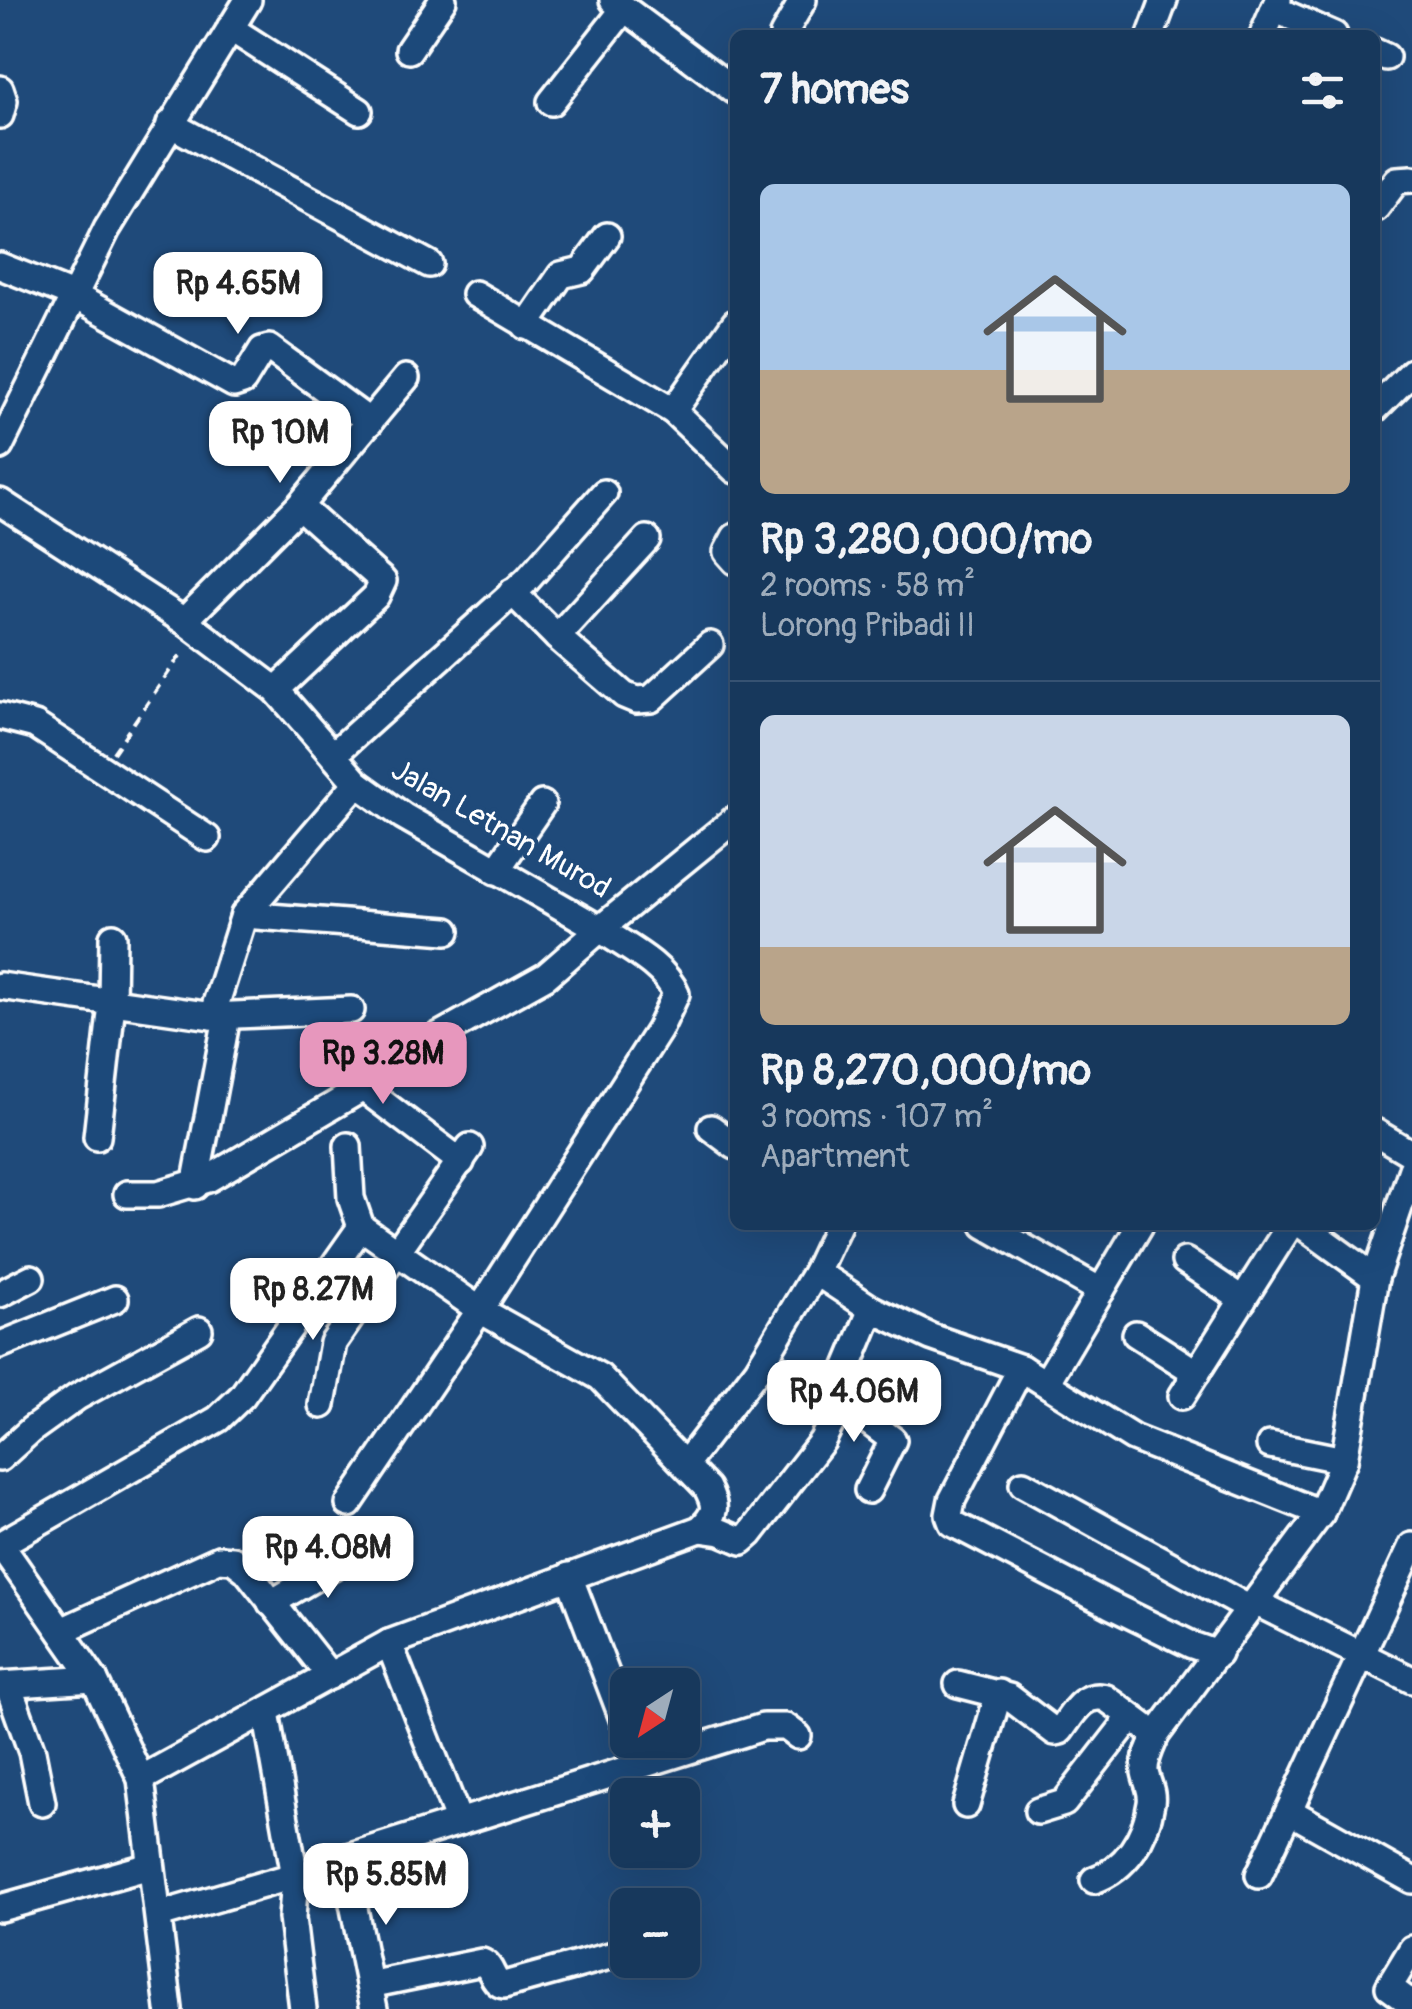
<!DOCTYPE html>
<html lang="en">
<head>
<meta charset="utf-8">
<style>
  body { margin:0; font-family:Pangolin,sans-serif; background:#203f62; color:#f1f3f6; height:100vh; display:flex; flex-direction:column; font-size:38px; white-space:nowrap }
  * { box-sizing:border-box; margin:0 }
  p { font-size:32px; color:#9eacbb }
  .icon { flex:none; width:55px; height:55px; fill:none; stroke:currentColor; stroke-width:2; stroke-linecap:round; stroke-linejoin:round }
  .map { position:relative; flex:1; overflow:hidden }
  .side { position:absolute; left:730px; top:30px; width:650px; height:1200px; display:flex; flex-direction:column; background:#17385c; border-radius:15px; box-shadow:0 10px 40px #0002,0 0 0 2px #365272 }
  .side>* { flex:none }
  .needle { width:65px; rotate:216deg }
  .buttons { position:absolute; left:610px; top:1668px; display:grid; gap:20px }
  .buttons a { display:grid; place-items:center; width:90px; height:90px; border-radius:15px; background:#17385c; box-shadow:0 10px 40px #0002,0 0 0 2px #365272; font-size:50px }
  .price { position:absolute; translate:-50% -85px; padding:0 22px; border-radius:20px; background:#fff; color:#222; font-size:32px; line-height:65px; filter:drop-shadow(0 2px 5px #0008) }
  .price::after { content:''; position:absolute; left:50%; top:60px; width:30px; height:22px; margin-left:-15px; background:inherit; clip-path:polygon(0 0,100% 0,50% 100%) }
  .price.selected { background:#e797bd; color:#111 }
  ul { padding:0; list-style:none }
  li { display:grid; align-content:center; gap:20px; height:530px; padding:0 30px }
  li+li { border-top:2px solid #365272 }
  li span { display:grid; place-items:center; height:310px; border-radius:15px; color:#555 }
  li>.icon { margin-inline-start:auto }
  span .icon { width:180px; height:180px; fill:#fffc; stroke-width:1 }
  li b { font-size:42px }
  h2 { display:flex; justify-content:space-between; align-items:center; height:120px; padding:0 30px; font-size:42px }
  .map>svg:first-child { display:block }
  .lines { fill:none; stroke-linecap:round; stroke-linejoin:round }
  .minor-casing { stroke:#fff; stroke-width:32 }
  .path { stroke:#fff; stroke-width:4; stroke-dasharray:10 8; stroke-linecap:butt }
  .minor { stroke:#1f4a7a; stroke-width:25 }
  .labels { text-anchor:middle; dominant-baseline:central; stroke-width:8; stroke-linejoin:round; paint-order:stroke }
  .street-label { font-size:30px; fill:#fff; stroke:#1f4a7a }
</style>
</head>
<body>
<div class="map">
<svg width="1412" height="2009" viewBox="0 0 1412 2009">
  <rect width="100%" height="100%" fill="#1f4a7a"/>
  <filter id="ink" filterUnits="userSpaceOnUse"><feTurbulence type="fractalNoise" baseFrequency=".01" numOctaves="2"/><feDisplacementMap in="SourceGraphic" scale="20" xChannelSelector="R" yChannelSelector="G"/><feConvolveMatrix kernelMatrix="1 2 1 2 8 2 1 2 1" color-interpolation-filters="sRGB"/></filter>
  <g filter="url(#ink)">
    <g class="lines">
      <!-- minor casing -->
      <g class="minor-casing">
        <g id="minor">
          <path d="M613,0L735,91"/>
          <path d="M1274,9L1334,35"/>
          <path d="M230,28L359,111"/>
          <path d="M783,35L803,0"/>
          <path d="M1151,35L1164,0"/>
          <path d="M1263,35L1278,0"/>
          <path d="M409,50L443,0"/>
          <path d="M1375,52L1386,57"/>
          <path d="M0,89L4,101L0,115"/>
          <path d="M551,102L624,9"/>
          <path d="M170,124L429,264"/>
          <path d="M1376,208L1397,180L1412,179"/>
          <path d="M0,266L73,295L234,384L243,381L262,350L269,348L370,422"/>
          <path d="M475,294L673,411L735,323"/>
          <path d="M526,326L561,275L582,270L607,236"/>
          <path d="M1375,409L1412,372"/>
          <path d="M673,411L735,470"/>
          <path d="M0,446L107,229L248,0"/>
          <path d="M0,502L184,621L276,690L357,783L403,816L600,929L735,819"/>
          <path d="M735,537L727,552L735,561"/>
          <path d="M512,592L557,637L624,695L636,700L651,699L710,645"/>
          <path d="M184,621L299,506L406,378"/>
          <path d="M557,637L647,539"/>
          <path d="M276,690L376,596L383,581L299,506"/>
          <path d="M0,716L35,725L207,838"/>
          <path d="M333,755L527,580L604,493"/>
          <path d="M496,871L542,804"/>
          <path d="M244,915L447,931"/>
          <path d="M0,986L212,1016L351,1010"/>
          <path d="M212,1016L244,915L357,783"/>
          <path d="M363,1088L461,1162"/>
          <path d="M711,1128L735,1146"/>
          <path d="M1375,1132L1412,1154"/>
          <path d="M97,1137L112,1004L113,937"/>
          <path d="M195,1186L227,1017"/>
          <path d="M127,1194H158L208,1179L363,1088L422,1045L546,976L600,929C625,946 665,965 676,994L659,1030L480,1310L349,1504"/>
          <path d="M985,1225L1101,1291"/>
          <path d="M1302,1225L1375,1278"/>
          <path d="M1185,1261L1243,1300"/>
          <path d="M816,1272L872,1309L931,1337L1021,1368L1133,1438L1321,1513"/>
          <path d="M0,1294L31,1278"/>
          <path d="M1136,1334L1197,1373"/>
          <path d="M0,1345L115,1299"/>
          <path d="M763,1361L840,1400L893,1440L868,1490"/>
          <path d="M1021,1368L952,1500L949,1515L952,1523L1110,1605L1192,1645L1218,1654"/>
          <path d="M1046,1383L1140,1225"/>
          <path d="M1182,1396L1290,1225"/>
          <path d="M322,1405L333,1343L470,1147"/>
          <path d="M1270,1445L1344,1460"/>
          <path d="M0,1458L31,1430L77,1397L199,1330"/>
          <path d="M686,1463L758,1369L816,1272L838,1225"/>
          <path d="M1023,1484L1250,1609"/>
          <path d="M700,1529L721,1532L742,1541L750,1534L822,1441L838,1409L847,1369L872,1309"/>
          <path d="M0,1544L94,1679L141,1779L169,2009"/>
          <path d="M1,1544L218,1419L242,1396L361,1227"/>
          <path d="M569,1576L628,1732"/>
          <path d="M1255,1602L1412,1680"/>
          <path d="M271,1603L340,1563L346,1555"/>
          <path d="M61,1631L219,1559L233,1560L246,1570L330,1676"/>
          <path d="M389,1643L459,1822"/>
          <path d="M958,1684L1009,1697L1055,1732L1060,1731C1073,1714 1082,1692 1106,1698L1156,1735"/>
          <path d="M0,1685L94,1679"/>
          <path d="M8,1685L32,1752L42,1803"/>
          <path d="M266,1712L295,1876L292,1918L303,2009"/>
          <path d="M141,1779L389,1643L700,1529C716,1514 717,1507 707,1488L600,1377L480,1310L361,1227L351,1198L348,1146"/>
          <path d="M966,1805L999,1693"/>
          <path d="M1038,1811L1064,1803L1131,1717"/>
          <path d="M1289,1811L1412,1880"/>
          <path d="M344,1858L374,2009"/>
          <path d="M1259,1875L1412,1546"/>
          <path d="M1094,1880C1126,1869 1146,1837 1151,1803C1153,1791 1147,1783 1145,1772C1144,1759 1151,1747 1156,1735L1321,1513L1344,1460L1375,1278L1412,1169"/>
          <path d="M0,1908L150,1866"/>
          <path d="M159,1915L307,1872L344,1858L763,1727H786L798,1736"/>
          <path d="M1412,1949L1389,1987L1412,2004"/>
          <path d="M369,1985L482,1962C493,1966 491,1983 504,1985L628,1951"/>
        </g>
      </g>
      <!-- path -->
      <path class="path" d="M113,753L184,650"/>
      <!-- minor -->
      <use href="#minor" class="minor"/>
    </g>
  </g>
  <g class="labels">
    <!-- street labels -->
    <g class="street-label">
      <text transform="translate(501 829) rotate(30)">Jalan Letnan Murod</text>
    </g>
  </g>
</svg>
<div class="buttons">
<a><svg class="needle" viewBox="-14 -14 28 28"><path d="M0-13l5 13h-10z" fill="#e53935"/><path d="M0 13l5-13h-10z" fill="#9eacbb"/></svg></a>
<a>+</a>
<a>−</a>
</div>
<b class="price" style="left:238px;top:337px">Rp 4.65M</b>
<b class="price" style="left:280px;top:486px">Rp 10M</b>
<b class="price selected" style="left:383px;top:1107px">Rp 3.28M</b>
<b class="price" style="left:313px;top:1343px">Rp 8.27M</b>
<b class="price" style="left:854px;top:1445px">Rp 4.06M</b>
<b class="price" style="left:328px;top:1601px">Rp 4.08M</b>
<b class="price" style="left:386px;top:1928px">Rp 5.85M</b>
<section class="side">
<h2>7 homes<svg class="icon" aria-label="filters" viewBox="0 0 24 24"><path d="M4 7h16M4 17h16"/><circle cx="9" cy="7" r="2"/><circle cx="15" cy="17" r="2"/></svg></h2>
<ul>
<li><span style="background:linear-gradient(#a9c7e8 60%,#b9a48a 0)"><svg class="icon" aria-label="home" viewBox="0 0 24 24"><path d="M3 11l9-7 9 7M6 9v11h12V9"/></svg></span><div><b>Rp 3,280,000/mo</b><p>2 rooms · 58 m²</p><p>Lorong Pribadi II</p></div></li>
<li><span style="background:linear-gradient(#c9d6e8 75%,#b9a48a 0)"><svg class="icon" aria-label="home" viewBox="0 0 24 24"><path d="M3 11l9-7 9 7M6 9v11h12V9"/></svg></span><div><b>Rp 8,270,000/mo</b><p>3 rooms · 107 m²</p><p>Apartment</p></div></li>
</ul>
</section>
</div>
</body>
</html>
